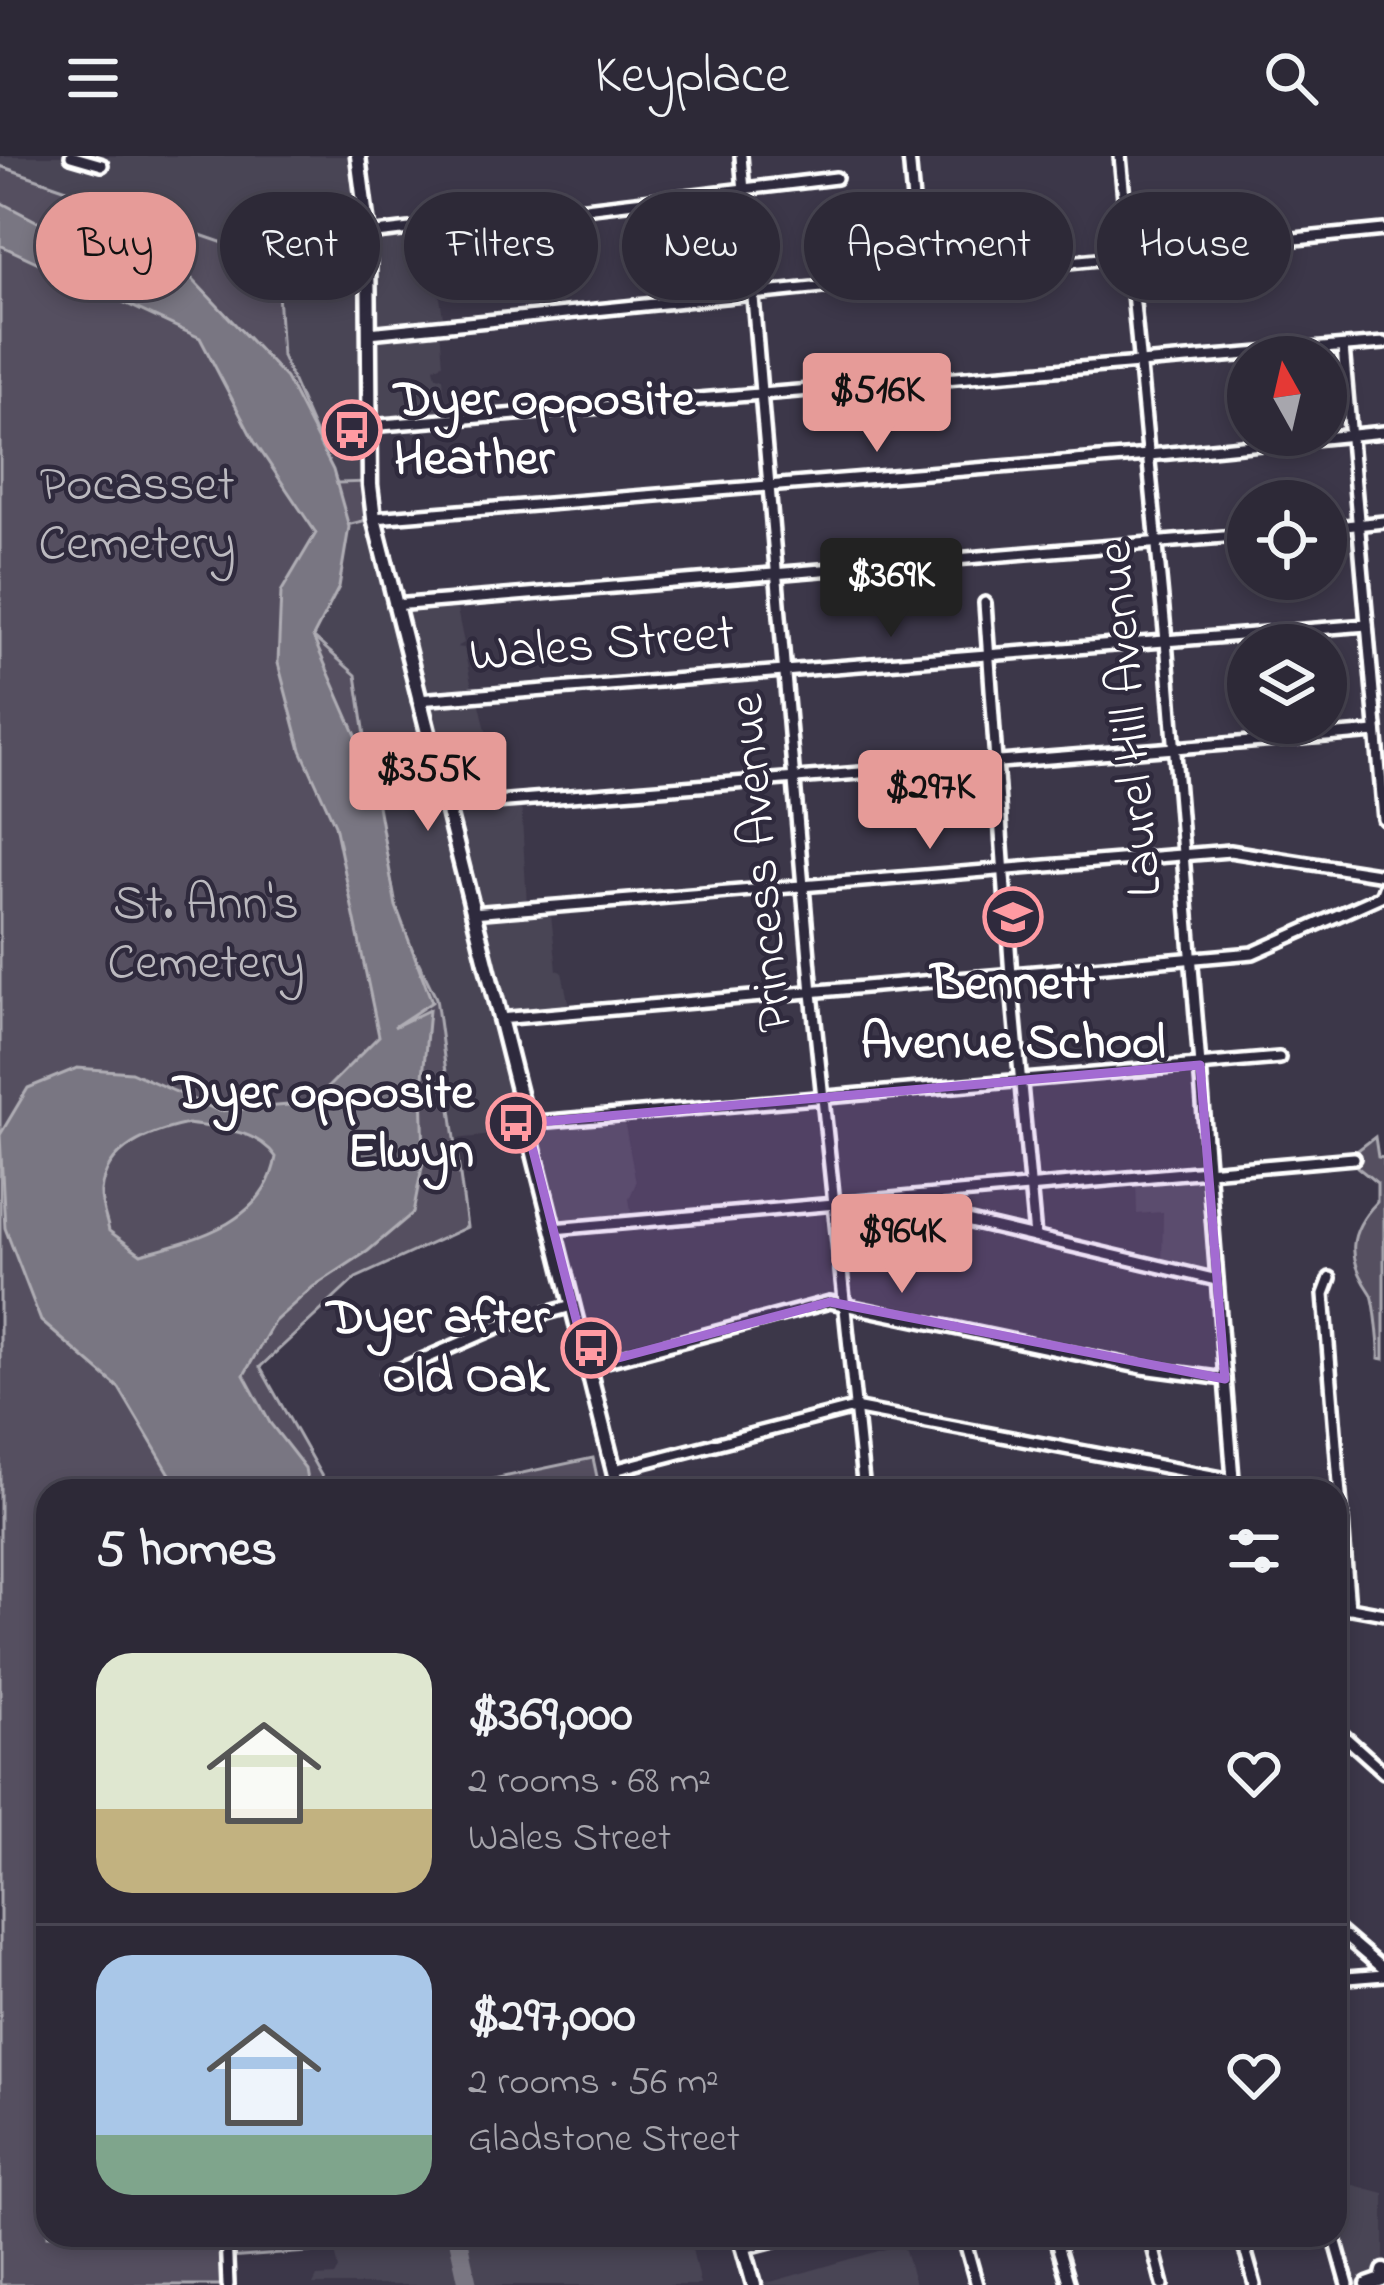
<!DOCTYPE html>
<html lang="en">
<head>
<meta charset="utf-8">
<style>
  body { margin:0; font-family:"Indie Flower",sans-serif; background:#393542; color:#f1f3f6; height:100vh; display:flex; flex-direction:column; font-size:45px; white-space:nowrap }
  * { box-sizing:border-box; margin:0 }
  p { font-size:39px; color:#a7a6ad }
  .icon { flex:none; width:66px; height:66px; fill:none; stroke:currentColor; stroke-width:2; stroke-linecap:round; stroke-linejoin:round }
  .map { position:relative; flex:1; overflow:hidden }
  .side { position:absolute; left:36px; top:1323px; width:1311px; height:768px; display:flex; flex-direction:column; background:#2d2937; border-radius:36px; box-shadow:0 6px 18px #0003,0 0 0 3px #484552 }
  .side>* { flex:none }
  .guide { position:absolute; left:36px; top:36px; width:1314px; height:108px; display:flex; gap:24px }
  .needle { width:78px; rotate:352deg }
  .controls { position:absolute; left:1227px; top:180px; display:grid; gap:24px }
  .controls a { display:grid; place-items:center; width:120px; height:120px; border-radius:50%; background:#2d2937; box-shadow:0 6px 18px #0003,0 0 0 3px #484552; font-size:60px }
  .price { position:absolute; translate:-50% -102px; padding:0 27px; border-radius:12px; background:#e69b98; color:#111; font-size:39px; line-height:78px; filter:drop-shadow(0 3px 6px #0008) }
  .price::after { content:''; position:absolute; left:50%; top:72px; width:36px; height:27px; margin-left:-18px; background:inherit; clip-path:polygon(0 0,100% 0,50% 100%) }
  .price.current { background:#222; color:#fff }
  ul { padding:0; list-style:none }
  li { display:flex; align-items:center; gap:36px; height:300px; padding:0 60px }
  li+li { border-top:3px solid #484552 }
  li span { display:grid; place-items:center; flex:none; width:336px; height:240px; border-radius:36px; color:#555 }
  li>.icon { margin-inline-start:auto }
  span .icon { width:144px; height:144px; fill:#fffc; stroke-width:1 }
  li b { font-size:51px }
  h2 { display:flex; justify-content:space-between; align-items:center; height:144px; padding:0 60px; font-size:51px }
  .pill { padding:0 42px; border-radius:54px; background:#2d2937; box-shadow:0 6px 18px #0003,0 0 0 3px #484552; font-size:42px; line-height:108px }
  .pill.current { background:#e69b98; color:#111 }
  header { display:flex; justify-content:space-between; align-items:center; height:156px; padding:0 60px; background:#2d2937; font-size:54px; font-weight:600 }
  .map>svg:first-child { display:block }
  .built { fill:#494455 }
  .green { fill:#555060; stroke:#aaa8b0; stroke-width:3 }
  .water { fill:#797682; stroke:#afadb4; stroke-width:3; fill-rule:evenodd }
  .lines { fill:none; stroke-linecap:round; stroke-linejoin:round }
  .river { stroke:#797682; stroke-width:18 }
  .minor-casing { stroke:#fff; stroke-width:18 }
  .major-casing { stroke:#fff; stroke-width:21 }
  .minor { stroke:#2f2a3d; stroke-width:9 }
  .major { stroke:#2f2a3d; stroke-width:12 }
  .marked { fill:#a36bd2; fill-opacity:0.2; stroke:#a36bd2; stroke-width:9; stroke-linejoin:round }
  .labels { text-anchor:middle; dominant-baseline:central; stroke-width:9; stroke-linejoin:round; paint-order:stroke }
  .poi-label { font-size:51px; font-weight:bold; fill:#fff; stroke:#2f2a3d; text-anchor:end }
  .park-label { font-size:51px; fill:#bbb9bf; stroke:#2f2a3d }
  .street-label { font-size:51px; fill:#fff; stroke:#2f2a3d }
</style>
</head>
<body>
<header><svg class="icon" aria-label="menu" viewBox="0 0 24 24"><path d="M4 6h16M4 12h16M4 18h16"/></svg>Keyplace<svg class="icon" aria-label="search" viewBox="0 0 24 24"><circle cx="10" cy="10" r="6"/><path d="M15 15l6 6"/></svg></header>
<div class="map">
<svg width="1384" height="2129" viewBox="0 0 1384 2129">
  <rect width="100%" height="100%" fill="#3c3749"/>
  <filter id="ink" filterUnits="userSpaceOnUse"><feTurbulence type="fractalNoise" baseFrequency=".00833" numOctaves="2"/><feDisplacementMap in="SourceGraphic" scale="24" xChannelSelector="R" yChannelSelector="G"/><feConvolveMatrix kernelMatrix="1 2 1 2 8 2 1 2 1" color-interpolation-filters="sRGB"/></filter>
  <g filter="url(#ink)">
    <!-- built -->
    <g class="built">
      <path d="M0,0H359L369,77L435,71V108L429,114L436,116L444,167L440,171L443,208L434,212L436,220L443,221L446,262L372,269L370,326L333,329L330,306L306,261L0,29Z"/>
      <path d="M374,362L395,448L455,444L464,487L457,491L464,492L473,537L478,540L497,621V643L521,645L527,749H550L557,814L562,816L570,855L500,862L525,964L623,959L636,1027L629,1043L633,1065L554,1072L526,972L511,977L428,986L398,766L379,673V644L366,578L351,549L325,525L310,474L347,369Z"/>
      <path d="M1208,1018L1216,1121L1162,1111L1163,1056L1137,1058L1136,1024Z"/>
      <path d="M1342,2026L1384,2037V2129H1348L1334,2079L1335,2029Z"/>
      <path d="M331,2079H689L700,2129H313L317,2121L335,2120L339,2113Z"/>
      <path d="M903,2088L915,2129H760Z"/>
    </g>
    <!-- green -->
    <g class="green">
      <path d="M0,10L276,105L282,200L337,327L370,326L374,362L347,369L313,481L356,519L390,748L436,842L467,1071L356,1122L260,1211L330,1335H48V2079H347L350,2093L228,2102V2129H0Z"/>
      <path d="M1375,981L1378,1001L1384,1002V1203L1379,1202C1380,1193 1375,1143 1371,1137C1347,1102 1347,1077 1377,1046V1027L1357,1011L1354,997Z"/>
      <path d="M593,1302L600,1335H437Z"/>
    </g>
    <!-- water -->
    <path class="water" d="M0,46L74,85L179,109L286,222L333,314L349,371L339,431L313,481L372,616L396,750L432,846L394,871L429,854L422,932L424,1001L413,1057L368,1095L313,1131L274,1166L244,1219L270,1267L305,1312L309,1335H180L119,1232L41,1165L5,1072L0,979L28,932L77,912L131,916L219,955L312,947L379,880L335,669L301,594L278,507L281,436L316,377L254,285L200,182L0,89ZM188,968C221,973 256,973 276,1001C265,1067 197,1083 141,1098L109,1075C107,1064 100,1047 101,1036C105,991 151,976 188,968Z"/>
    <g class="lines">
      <!-- river -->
      <path class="river" d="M457,2079L468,2129"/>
      <!-- minor casing -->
      <g class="minor-casing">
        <g id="minor">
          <path d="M71,0L102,9"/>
          <path d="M741,0L812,837L864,1335"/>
          <path d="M909,0L920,122"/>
          <path d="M1120,0L1166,485L1234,1335"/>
          <path d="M368,78L836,22"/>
          <path d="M369,177L1384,74"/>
          <path d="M1343,191L1384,663"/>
          <path d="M369,270L1384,187"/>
          <path d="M374,362L1149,299L1384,276"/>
          <path d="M1326,372L1384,366"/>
          <path d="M985,447L1011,820L1035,1081"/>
          <path d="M394,449L1248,379"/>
          <path d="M418,544L1367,469"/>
          <path d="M445,650L1376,576"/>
          <path d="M472,757L1230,695L1384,719"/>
          <path d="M499,863L1253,797L1381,740L1384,732"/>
          <path d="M526,967L1279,902"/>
          <path d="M910,1043L928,1056L1217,1124"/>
          <path d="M553,1073L1354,1002"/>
          <path d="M1330,1122L1324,1138L1349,1452"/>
          <path d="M588,1210L830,1146L1143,1212L1225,1223"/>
          <path d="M387,1219L500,1170L572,1150"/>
          <path d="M614,1314L854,1252L1233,1324"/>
          <path d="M1335,1449L1384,1458"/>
          <path d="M1335,1572L1384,1616"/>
          <path d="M1335,1772L1384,1814"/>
          <path d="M1335,1823L1384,1819"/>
          <path d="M226,2079L228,2129"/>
          <path d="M963,2079L977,2129"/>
          <path d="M1054,2079L1069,2129"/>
          <path d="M1150,2079L1163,2129"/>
          <path d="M1241,2079L1255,2129"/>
          <path d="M1334,2079L1348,2129"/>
          <path d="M744,2092L793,2079"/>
        </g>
      </g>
      <!-- major casing -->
      <g class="major-casing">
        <g id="major">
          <path d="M358,0L368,78L370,329L374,362L619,1335"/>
          <path d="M740,2079L754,2129"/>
          <path d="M1368,2129L1382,2124L1384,2115"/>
        </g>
      </g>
      <!-- minor -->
      <use href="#minor" class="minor"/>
      <!-- major -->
      <use href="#major" class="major"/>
    </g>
  </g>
  <!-- marked area -->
  <path class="marked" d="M1200,909L1225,1223L830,1146L588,1210L526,967Z"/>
  <!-- icons -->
  <defs>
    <g id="bus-ring" transform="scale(3)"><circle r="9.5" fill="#2f2a3d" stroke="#ff9aa2" stroke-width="1.5"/><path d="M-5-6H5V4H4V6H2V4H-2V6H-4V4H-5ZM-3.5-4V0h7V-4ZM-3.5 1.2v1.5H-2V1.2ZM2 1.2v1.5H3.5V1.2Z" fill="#ff9aa2"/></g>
    <g id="school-ring" transform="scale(3)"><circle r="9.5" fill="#2f2a3d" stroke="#ff9aa2" stroke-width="1.5"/><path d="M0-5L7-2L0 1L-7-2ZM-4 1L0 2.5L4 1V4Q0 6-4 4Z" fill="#ff9aa2"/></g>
  </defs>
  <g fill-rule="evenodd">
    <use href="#bus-ring" x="352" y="274"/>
    <use href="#school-ring" x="1013" y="761"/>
    <use href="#bus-ring" x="516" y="967"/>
    <use href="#bus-ring" x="591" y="1192"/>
  </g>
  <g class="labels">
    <!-- poi labels -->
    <g class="poi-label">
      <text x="394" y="245" text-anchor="start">Dyer opposite<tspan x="394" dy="59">Heather</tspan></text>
      <text x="1013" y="829" text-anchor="middle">Bennett<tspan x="1013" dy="59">Avenue School</tspan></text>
      <text x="474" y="938">Dyer opposite<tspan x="474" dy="59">Elwyn</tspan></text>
      <text x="549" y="1163">Dyer after<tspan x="549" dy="59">Old Oak</tspan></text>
    </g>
    <!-- park labels -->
    <g class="park-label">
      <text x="137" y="330">Pocasset<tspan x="137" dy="59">Cemetery</tspan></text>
      <text x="206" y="749">St. Ann's<tspan x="206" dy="59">Cemetery</tspan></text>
    </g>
    <!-- street labels -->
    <g class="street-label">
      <text transform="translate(602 490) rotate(-5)">Wales Street</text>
      <text transform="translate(1132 563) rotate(-95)">Laurel Hill Avenue</text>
      <text transform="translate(763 707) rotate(-95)">Princess Avenue</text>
    </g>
  </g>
</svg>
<div class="controls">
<a><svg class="needle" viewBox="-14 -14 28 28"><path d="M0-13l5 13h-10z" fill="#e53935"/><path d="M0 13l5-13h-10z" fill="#a7a6ad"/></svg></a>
<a><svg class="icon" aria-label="locate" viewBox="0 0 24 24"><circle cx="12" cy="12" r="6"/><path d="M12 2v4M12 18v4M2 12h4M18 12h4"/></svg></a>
<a><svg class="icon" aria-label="layers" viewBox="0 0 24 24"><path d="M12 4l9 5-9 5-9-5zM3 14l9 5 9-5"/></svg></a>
</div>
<b class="price" style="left:877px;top:299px">$516K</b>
<b class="price current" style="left:891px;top:484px">$369K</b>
<b class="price" style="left:428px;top:678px">$355K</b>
<b class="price" style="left:930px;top:696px">$297K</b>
<b class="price" style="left:902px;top:1140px">$964K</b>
<div class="guide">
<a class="pill current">Buy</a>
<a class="pill">Rent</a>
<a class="pill">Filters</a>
<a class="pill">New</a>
<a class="pill">Apartment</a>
<a class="pill">House</a>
</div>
<section class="side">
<h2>5 homes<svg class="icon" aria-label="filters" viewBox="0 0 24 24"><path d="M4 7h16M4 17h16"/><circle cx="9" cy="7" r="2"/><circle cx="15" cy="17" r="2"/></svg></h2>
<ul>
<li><span style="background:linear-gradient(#dfe7d0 65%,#c2b280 0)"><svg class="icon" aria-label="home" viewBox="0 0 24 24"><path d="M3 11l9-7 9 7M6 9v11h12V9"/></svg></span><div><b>$369,000</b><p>2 rooms · 68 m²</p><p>Wales Street</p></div><svg class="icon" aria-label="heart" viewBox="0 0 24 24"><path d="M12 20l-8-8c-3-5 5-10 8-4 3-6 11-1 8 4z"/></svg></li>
<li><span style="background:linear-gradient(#a9c7e8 75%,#7fa58c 0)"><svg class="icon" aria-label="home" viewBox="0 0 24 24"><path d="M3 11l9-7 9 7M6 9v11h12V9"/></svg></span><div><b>$297,000</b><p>2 rooms · 56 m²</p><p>Gladstone Street</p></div><svg class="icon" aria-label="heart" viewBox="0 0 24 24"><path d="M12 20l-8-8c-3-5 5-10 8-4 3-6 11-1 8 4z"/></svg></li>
</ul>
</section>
</div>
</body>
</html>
